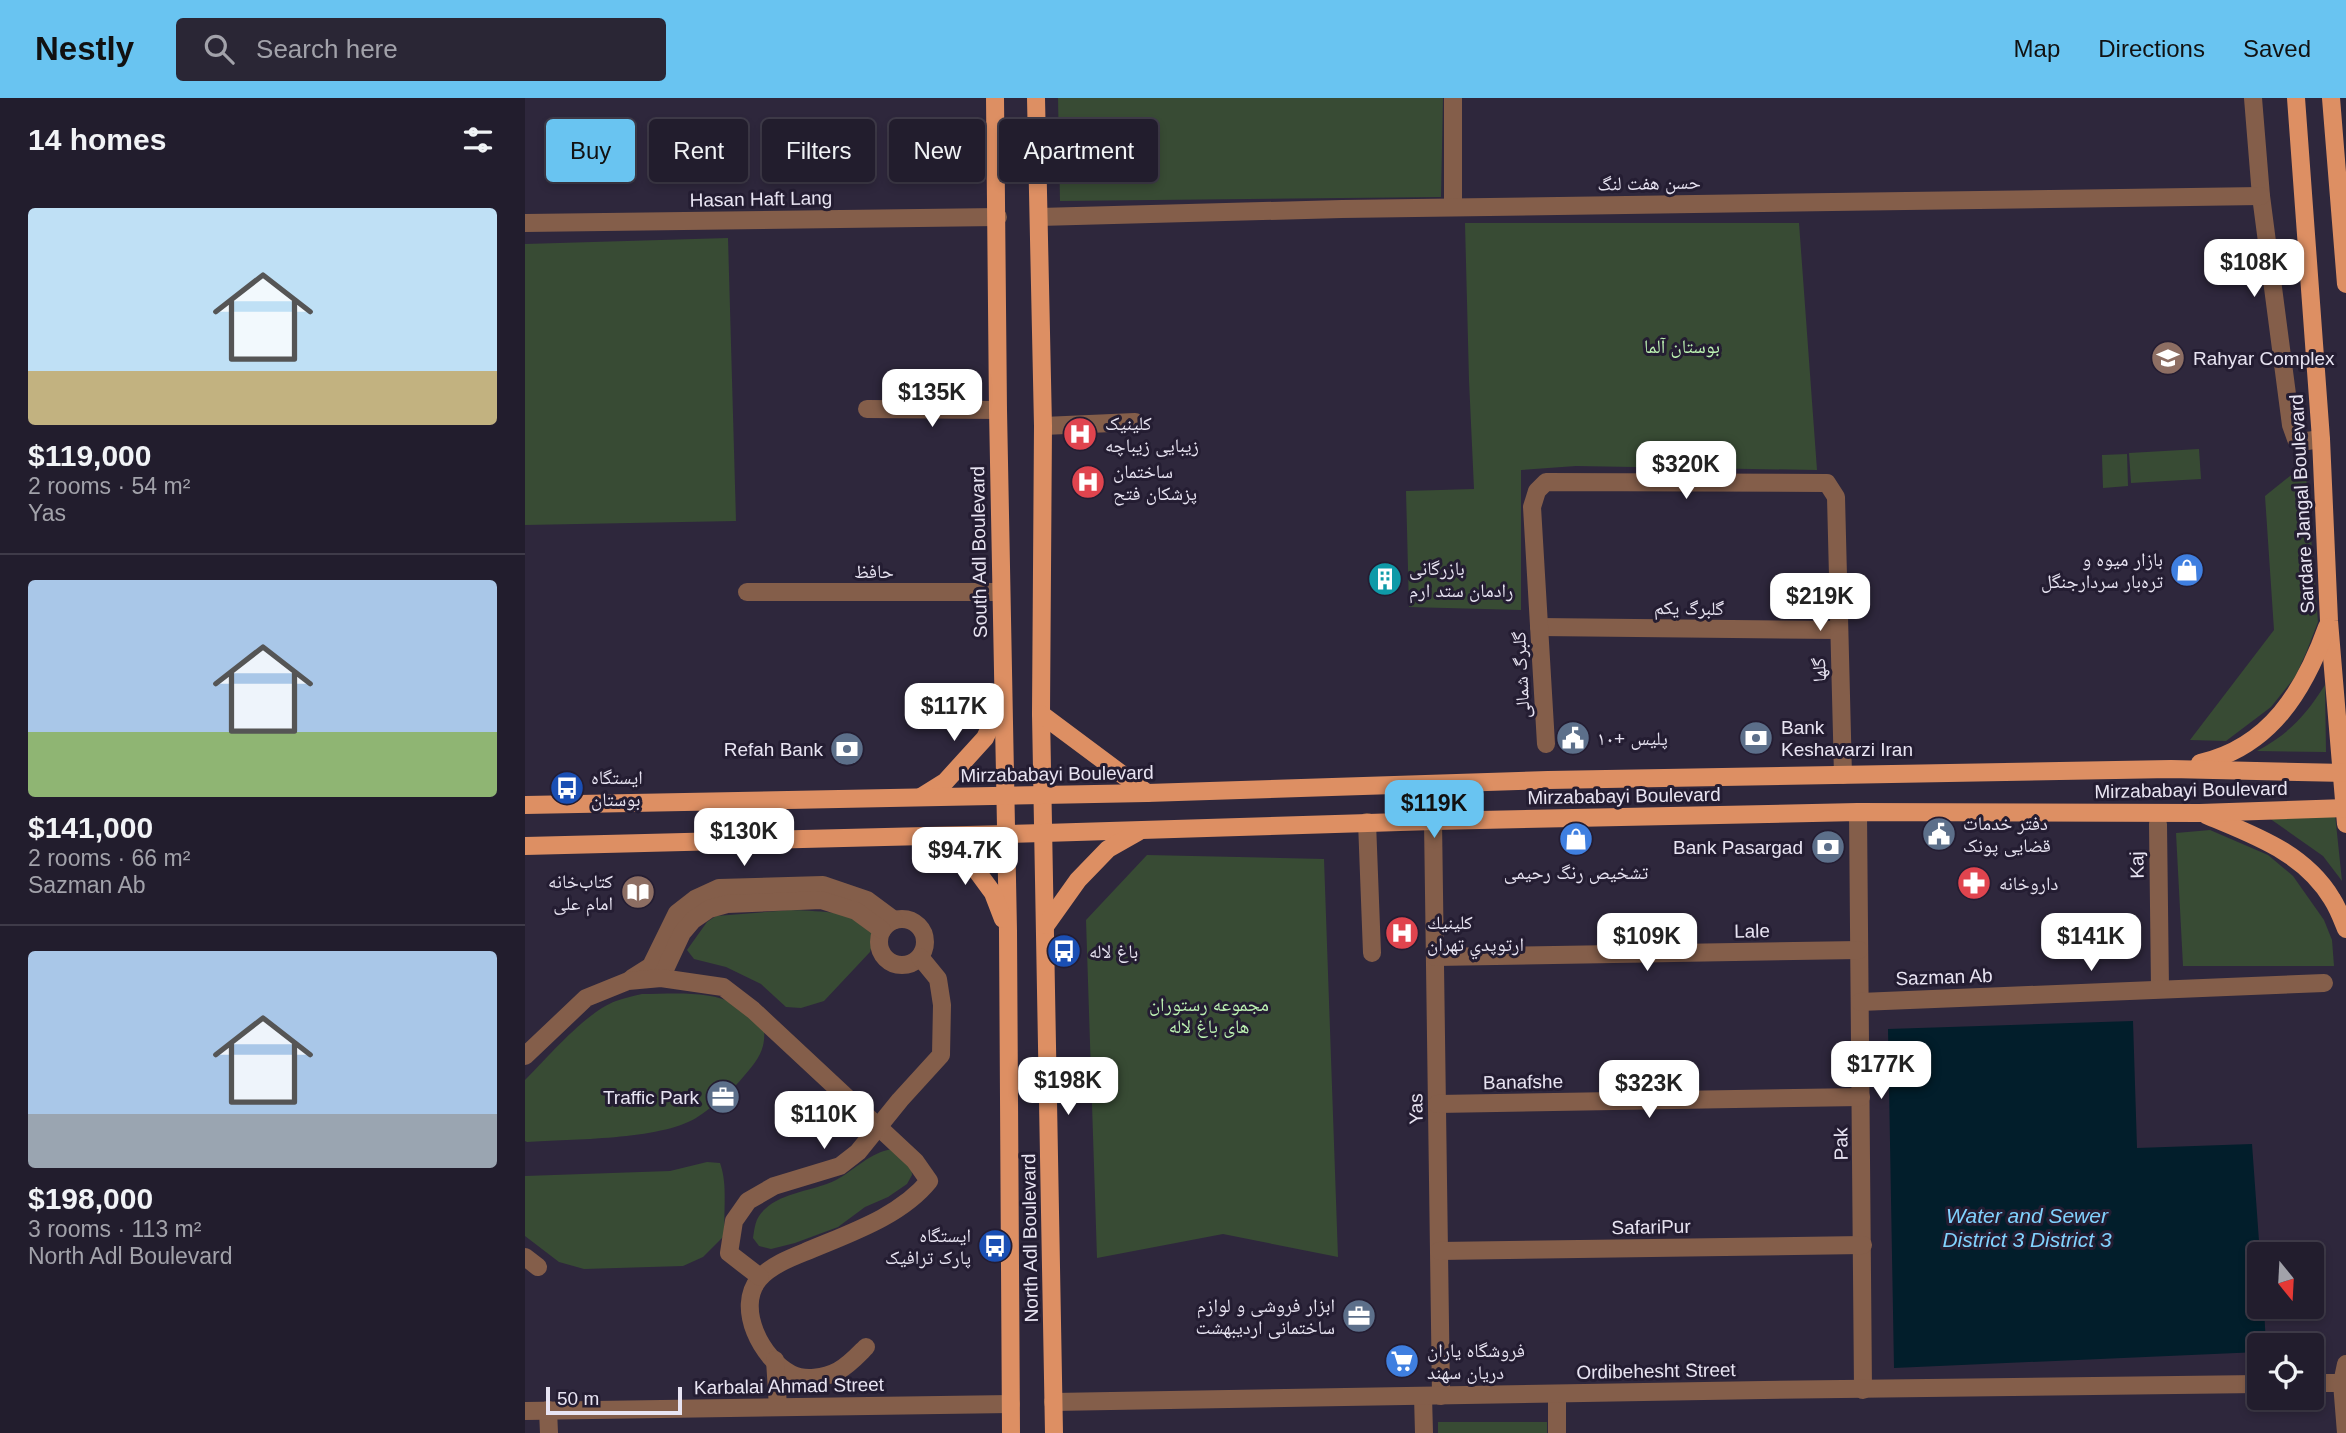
<!DOCTYPE html>
<html lang="en">
<head>
<meta charset="utf-8">
<style>
  body { margin:0; font-family:Arial,"Noto Naskh Arabic",sans-serif; background:#2a2635; color:#f1f3f6; height:100vh; display:flex; flex-direction:column; font-size:26px; white-space:nowrap }
  * { box-sizing:border-box; margin:0 }
  p { font-size:23px; color:#a2a2aa }
  .icon { flex:none; width:38px; height:38px; fill:none; stroke:currentColor; stroke-width:2; stroke-linecap:round; stroke-linejoin:round }
  .map { position:relative; flex:1; overflow:hidden }
  .sheet { display:flex; flex-direction:column; background:#221d2d; width:525px }
  .sheet>* { flex:none }
  .hud { position:absolute; left:21px; top:21px; width:665px; height:63px; display:flex; gap:14px }
  .needle { width:46px; rotate:162deg }
  .controls { position:absolute; left:1722px; top:1144px; display:grid; gap:14px }
  .controls a { display:grid; place-items:center; width:77px; height:77px; border-radius:7px; background:#221d2d; box-shadow:0 4px 10px #0003,0 0 0 2px #3f3b49; font-size:35px }
  .scale { position:absolute; left:21px; bottom:18px; width:136px; box-sizing:border-box; padding-left:7px; border:4px solid #e8e4f2; border-top:0; font-size:19px; line-height:24px; white-space:nowrap; color:#e8e4f2; -webkit-text-stroke:5px #241d32; paint-order:stroke }
  .price { position:absolute; translate:-50% -60px; padding:0 16px; border-radius:14px; background:#fff; color:#222; font-size:23px; line-height:46px; filter:drop-shadow(0 2px 4px #0008) }
  .price::after { content:''; position:absolute; left:50%; top:42px; width:21px; height:16px; margin-left:-10px; background:inherit; clip-path:polygon(0 0,100% 0,50% 100%) }
  .price.active { background:#69c4f1; color:#111 }
  ul { padding:0; list-style:none }
  li { display:grid; align-content:center; gap:14px; height:371px; padding:0 28px }
  li+li { border-top:2px solid #3f3b49 }
  li span { display:grid; place-items:center; height:217px; border-radius:7px; color:#555 }
  li>.icon { margin-inline-start:auto }
  span .icon { width:126px; height:126px; fill:#fffc; stroke-width:1 }
  li b { font-size:30px }
  h2 { display:flex; justify-content:space-between; align-items:center; height:84px; padding:0 28px; font-size:30px }
  .tag { padding:0 24px; border-radius:7px; background:#221d2d; box-shadow:0 4px 10px #0003,0 0 0 2px #3f3b49; font-size:24px; line-height:63px }
  .tag.active { background:#69c4f1; color:#111 }
  header { display:flex; align-items:center; gap:42px; box-sizing:border-box; height:98px; padding:0 35px; background:#69c4f1; color:#111 }
  header strong { font-size:33px }
  nav { display:flex; gap:38px; margin-inline-start:auto; font-size:24px }
  .search { width:490px; height:63px; background:#2a2635; display:flex; align-items:center; gap:18px; box-sizing:border-box; padding:0 24px; border-radius:7px; color:#a2a2aa; font-size:26px }
  main { display:flex; flex:1; min-height:0 }
  .map>svg:first-child { display:block }
  .green { fill:#384b34 }
  .water { fill:#021e2b }
  .lines { fill:none; stroke-linecap:round; stroke-linejoin:round }
  .minor { stroke:#845e4a; stroke-width:18 }
  .major { stroke:#dd8f63; stroke-width:18 }
  .labels { text-anchor:middle; dominant-baseline:central; stroke-width:6; stroke-linejoin:round; paint-order:stroke }
  .street-label { font-size:19px; fill:#e8e4f2; stroke:#241d32 }
  .park-label { font-size:19px; fill:#bdf3b3; stroke:#241d32 }
  .poi-label { font-size:19px; fill:#e8e4f2; stroke:#241d32; text-anchor:start }
  .water-label { font-size:21px; font-style:italic; fill:#81d2fe; stroke:#241d32 }
</style>
</head>
<body>
<header>
<strong>Nestly</strong>
<div class="search"><svg class="icon" aria-label="search" viewBox="0 0 24 24"><circle cx="10" cy="10" r="6"/><path d="M15 15l6 6"/></svg>Search here</div>
<nav><a>Map</a><a>Directions</a><a>Saved</a></nav>
</header>
<main>
<section class="sheet">
<h2>14 homes<svg class="icon" aria-label="filters" viewBox="0 0 24 24"><path d="M4 7h16M4 17h16"/><circle cx="9" cy="7" r="2"/><circle cx="15" cy="17" r="2"/></svg></h2>
<ul>
<li><span style="background:linear-gradient(#bfe0f5 75%,#c2b280 0)"><svg class="icon" aria-label="home" viewBox="0 0 24 24"><path d="M3 11l9-7 9 7M6 9v11h12V9"/></svg></span><div><b>$119,000</b><p>2 rooms · 54 m²</p><p>Yas</p></div></li>
<li><span style="background:linear-gradient(#a9c7e8 70%,#8fb573 0)"><svg class="icon" aria-label="home" viewBox="0 0 24 24"><path d="M3 11l9-7 9 7M6 9v11h12V9"/></svg></span><div><b>$141,000</b><p>2 rooms · 66 m²</p><p>Sazman Ab</p></div></li>
<li><span style="background:linear-gradient(#a9c7e8 75%,#9aa5b1 0)"><svg class="icon" aria-label="home" viewBox="0 0 24 24"><path d="M3 11l9-7 9 7M6 9v11h12V9"/></svg></span><div><b>$198,000</b><p>3 rooms · 113 m²</p><p>North Adl Boulevard</p></div></li>
</ul>
</section>
<div class="map">
<svg width="1821" height="1335" viewBox="0 0 1821 1335">
  <rect width="100%" height="100%" fill="#2e273c"/>
  <!-- green -->
  <g class="green">
    <path d="M533,0H918L916,99L535,103Z"/>
    <path d="M940,125H1274L1292,372L1051,368L996,372V512L884,509L881,393L949,391L944,282Z"/>
    <path d="M203,140L211,423L0,427V146Z"/>
    <path d="M1674,351L1676,381L1606,385L1604,355Z"/>
    <path d="M1602,356L1603,388L1578,390L1577,357Z"/>
    <path d="M1780,366L1793,524L1781,555L1770,579L1746,609L1701,643L1665,642L1749,532L1740,398Z"/>
    <path d="M1800,587L1801,654L1732,653C1765,635 1780,618 1800,587Z"/>
    <path d="M1810,716L1817,783L1798,758L1744,720Z"/>
    <path d="M1685,732L1743,757L1768,778L1799,822L1807,842L1809,868H1658L1651,735Z"/>
    <path d="M622,757L799,761L813,1159L698,1136L572,1160L561,822Z"/>
    <path d="M266,812C285,813 332,813 344,828C347,831 348,835 349,839L345,854L299,903L276,910L261,909L236,886L201,869L169,861L162,852L182,824L191,818Z"/>
    <path d="M117,896C146,896 184,892 210,906C221,911 230,923 239,931C241,952 232,963 219,978C206,994 188,1009 171,1020C135,1042 46,1041 2,1044L0,1043V982C23,959 61,914 91,903C99,900 108,898 117,896Z"/>
    <path d="M368,1051L386,1067L387,1077L382,1086L363,1099L340,1109L313,1129L270,1145L246,1151L234,1148L228,1140C230,1128 230,1120 240,1111C258,1094 289,1093 311,1082C330,1072 345,1054 368,1051Z"/>
    <path d="M182,1064L195,1065C203,1087 198,1113 200,1137L178,1159L158,1168L59,1171L34,1164L0,1138V1078L145,1073Z"/>
    <rect x="913" y="1324" width="109" height="11"/>
  </g>
  <!-- water -->
  <path class="water" d="M1608,923L1612,1050L1727,1046L1735,1157L1734,1209H1739L1741,1248H1734V1254L1369,1270L1363,931Z"/>
  <g class="lines">
    <!-- minor -->
    <g class="minor">
      <path d="M1728,0L1736,98L1766,327L1771,341L1782,343L1796,341"/>
      <path d="M928,109V0"/>
      <path d="M514,119L817,111L1736,98"/>
      <path d="M0,125L473,119"/>
      <path d="M342,311L473,312"/>
      <path d="M518,328L610,324"/>
      <path d="M222,494H476"/>
      <path d="M1014,529L1314,532"/>
      <path d="M1021,646L1007,409L1012,393L1021,384L1302,385L1311,399L1318,677"/>
      <path d="M1333,714L1338,1292"/>
      <path d="M908,723L916,1298"/>
      <path d="M842,724L847,855"/>
      <path d="M1633,726L1635,891"/>
      <circle cx="377" cy="844" r="23"/>
      <path d="M910,859L1334,852"/>
      <path d="M107,880L126,868L152,815L170,801L194,790L298,787L342,802L369,822"/>
      <path d="M136,880L157,835L168,822L184,811L202,806L296,802L331,813L357,832"/>
      <path d="M1335,904L1799,885"/>
      <path d="M0,958L61,900L103,883L136,880L198,889L228,912L390,1063L404,1083C375,1119 322,1136 280,1154C265,1160 245,1168 234,1181C210,1210 237,1261 266,1276C279,1283 300,1280 313,1273C324,1267 332,1258 341,1249"/>
      <path d="M912,1006L1336,999"/>
      <path d="M914,1153L1338,1147"/>
      <path d="M0,1159L13,1169"/>
      <path d="M235,1179L204,1155L209,1123L223,1103L249,1088L315,1068L333,1054L375,1002L416,957L417,907L413,881L395,859"/>
      <path d="M250,1262L253,1309"/>
      <path d="M1787,1285H1817"/>
      <path d="M1032,1296V1335"/>
      <path d="M898,1298L899,1335"/>
      <path d="M528,1304L1239,1292L1734,1286"/>
      <path d="M23,1312L24,1335"/>
      <path d="M0,1313L486,1306"/>
      <path d="M1821,1335L1817,1285L1821,1266"/>
    </g>
    <!-- major -->
    <g class="major">
      <path d="M470,0L473,312L483,833L486,1335"/>
      <path d="M511,0L518,328L516,616L529,1335"/>
      <path d="M1771,0L1796,341L1804,523L1821,726"/>
      <path d="M1806,0L1821,186"/>
      <path d="M516,616L622,695"/>
      <path d="M1675,665C1745,649 1779,593 1802,529"/>
      <path d="M396,699L420,684L460,640L476,606"/>
      <path d="M0,707L622,695L1023,682L1646,671L1821,675"/>
      <path d="M1681,717C1728,737 1779,754 1807,801C1813,810 1817,821 1821,831"/>
      <path d="M408,738L443,761L468,795L478,821"/>
      <path d="M0,748L519,735L908,723L1333,714L1675,715L1821,710"/>
      <path d="M521,827L553,782L583,751L613,734"/>
    </g>
  </g>
  <!-- icons -->
  <defs>
    <g id="school-disc" transform="scale(1.75)"><circle r="9.5" fill="#8d6e63" stroke="#241d32"/><path d="M0-5L7-2L0 1L-7-2ZM-4 1L0 2.5L4 1V4Q0 6-4 4Z" fill="#fff"/></g>
    <g id="hospital-disc" transform="scale(1.75)"><circle r="9.5" fill="#e0444e" stroke="#241d32"/><path d="M-5-5h3v3.5h4V-5h3V5h-3V1.5h-4V5h-3Z" fill="#fff"/></g>
    <g id="shop-disc" transform="scale(1.75)"><circle r="9.5" fill="#3f7fe0" stroke="#241d32"/><path d="M-5-2.5h2.3a2.7 3.5 0 0 1 5.4 0H5L5.5 6h-11ZM-1.5-2.5h3a1.5 2.3 0 0 0-3 0Z" fill="#fff"/></g>
    <g id="building-disc" transform="scale(1.75)"><circle r="9.5" fill="#0f9aa8" stroke="#241d32"/><path d="M-4-6H4V6H1V3H-1V6H-4ZM-2.5-4.3h1.7v1.8h-1.7ZM.8-4.3h1.7v1.8H.8ZM-2.5-1h1.7V.8h-1.7ZM.8-1h1.7V.8H.8Z" fill="#fff"/></g>
    <g id="civic-disc" transform="scale(1.75)"><circle r="9.5" fill="#5c6f8a" stroke="#241d32"/><path d="M-.6-6.5H3V-4.5H.6V-3L4-1V1h2V6H-6V1h2V-1L-.6-3ZM-1.2 2.5V6h2.4V2.5Z" fill="#fff"/></g>
    <g id="bank-disc" transform="scale(1.75)"><circle r="9.5" fill="#5c6f8a" stroke="#241d32"/><path d="M-6-4H6V4H-6ZM0-2.3a2.3 2.3 0 1 0 0 4.6a2.3 2.3 0 1 0 0-4.6Z" fill="#fff"/></g>
    <g id="bus-disc" transform="scale(1.75)"><circle r="9.5" fill="#1a4fb4" stroke="#241d32"/><path d="M-5-6H5V4H4V6H2V4H-2V6H-4V4H-5ZM-3.5-4V0h7V-4ZM-3.5 1.2v1.5H-2V1.2ZM2 1.2v1.5H3.5V1.2Z" fill="#fff"/></g>
    <g id="pharmacy-disc" transform="scale(1.75)"><circle r="9.5" fill="#e0444e" stroke="#241d32"/><path d="M-2-6h4v4h4v4h-4v4h-4v-4h-4v-4h4Z" fill="#fff"/></g>
    <g id="library-disc" transform="scale(1.75)"><circle r="9.5" fill="#8d6e63" stroke="#241d32"/><path d="M-6-4Q-3-5.5-.7-3.5V5Q-3 3-6 4ZM6-4Q3-5.5 .7-3.5V5Q3 3 6 4Z" fill="#fff"/></g>
    <g id="office-disc" transform="scale(1.75)"><circle r="9.5" fill="#5c6f8a" stroke="#241d32"/><path d="M-6-3h4V-5.5h4V-3h4V5H-6ZM-1-4.5V-3h2v-1.5ZM-6 0V1H6V0Z" fill="#fff"/></g>
    <g id="supermarket-disc" transform="scale(1.75)"><circle r="9.5" fill="#3f7fe0" stroke="#241d32"/><path d="M-6-5.5h2.5l.6 2H6L4.5 2H-2.5L-4.4-4H-6ZM-1.5 3.2a1.3 1.3 0 1 0 .1 0ZM3 3.2a1.3 1.3 0 1 0 .1 0Z" fill="#fff"/></g>
  </defs>
  <g fill-rule="evenodd">
    <use href="#school-disc" x="1643" y="260"/>
    <use href="#hospital-disc" x="555" y="336"/>
    <use href="#hospital-disc" x="563" y="384"/>
    <use href="#shop-disc" x="1662" y="472"/>
    <use href="#building-disc" x="860" y="481"/>
    <use href="#civic-disc" x="1048" y="640"/>
    <use href="#bank-disc" x="1231" y="640"/>
    <use href="#bank-disc" x="322" y="651"/>
    <use href="#bus-disc" x="42" y="690"/>
    <use href="#civic-disc" x="1414" y="736"/>
    <use href="#shop-disc" x="1051" y="741"/>
    <use href="#bank-disc" x="1303" y="749"/>
    <use href="#pharmacy-disc" x="1449" y="785"/>
    <use href="#library-disc" x="113" y="794"/>
    <use href="#hospital-disc" x="877" y="835"/>
    <use href="#bus-disc" x="539" y="853"/>
    <use href="#office-disc" x="198" y="999"/>
    <use href="#bus-disc" x="470" y="1148"/>
    <use href="#office-disc" x="834" y="1218"/>
    <use href="#supermarket-disc" x="877" y="1263"/>
  </g>
  <g class="labels">
    <!-- street labels -->
    <g class="street-label">
      <text transform="translate(1124 85) rotate(-1)">حسن هفت لنگ</text>
      <text transform="translate(236 101) rotate(-1)">Hasan Haft Lang</text>
      <text transform="translate(1777 406) rotate(-93)">Sardare Jangal Boulevard</text>
      <text transform="translate(454 454) rotate(-91)">South Adl Boulevard</text>
      <text x="349" y="473">حافظ</text>
      <text transform="translate(1164 510) rotate(1)">گلبرگ یکم</text>
      <text transform="translate(1294 572) rotate(-92)">گلها</text>
      <text transform="translate(996 577) rotate(-93)">گلبرگ شمالی</text>
      <text transform="translate(532 676) rotate(-1)">Mirzababayi Boulevard</text>
      <text transform="translate(1666 692) rotate(-1)">Mirzababayi Boulevard</text>
      <text transform="translate(1099 698) rotate(-1)">Mirzababayi Boulevard</text>
      <text transform="translate(1612 767) rotate(-91)">Kaj</text>
      <text transform="translate(1227 833) rotate(-1)">Lale</text>
      <text transform="translate(1419 879) rotate(-2)">Sazman Ab</text>
      <text transform="translate(998 984) rotate(-1)">Banafshe</text>
      <text transform="translate(891 1011) rotate(-91)">Yas</text>
      <text transform="translate(1316 1046) rotate(-91)">Pak</text>
      <text transform="translate(1126 1129) rotate(-1)">SafariPur</text>
      <text transform="translate(505 1140) rotate(-91)">North Adl Boulevard</text>
      <text transform="translate(1131 1273) rotate(-1)">Ordibehesht Street</text>
      <text transform="translate(264 1288) rotate(-1)">Karbalai Ahmad Street</text>
    </g>
    <!-- park labels -->
    <g class="park-label">
      <text x="1157" y="248">بوستان آلما</text>
      <text x="684" y="906">مجموعه رستوران<tspan x="684" dy="22">های باغ لاله</tspan></text>
    </g>
    <!-- poi labels -->
    <g class="poi-label">
      <text x="1668" y="260">Rahyar Complex</text>
      <text x="580" y="325">کلینیک<tspan x="580" dy="22">زیبایی زیباچه</tspan></text>
      <text x="588" y="373">ساختمان<tspan x="588" dy="22">پزشکان فتح</tspan></text>
      <text x="1638" y="461" text-anchor="end">بازار میوه و<tspan x="1638" dy="22">تره‌بار سردارجنگل</tspan></text>
      <text x="884" y="470">بازرگانی<tspan x="884" dy="22">رادمان ستد ارم</tspan></text>
      <text x="1256" y="629">Bank<tspan x="1256" dy="22">Keshavarzi Iran</tspan></text>
      <text x="1072" y="640">پلیس +۱۰</text>
      <text x="298" y="651" text-anchor="end">Refah Bank</text>
      <text x="66" y="679">ایستگاه<tspan x="66" dy="22">بوستان</tspan></text>
      <text x="1438" y="725">دفتر خدمات<tspan x="1438" dy="22">قضایی پونک</tspan></text>
      <text x="1278" y="749" text-anchor="end">Bank Pasargad</text>
      <text x="1051" y="774" text-anchor="middle">تشخیص رنگ رحیمی</text>
      <text x="88" y="783" text-anchor="end">کتاب‌خانه<tspan x="88" dy="22">امام علی</tspan></text>
      <text x="1474" y="785">داروخانه</text>
      <text x="902" y="824">كلينيك<tspan x="902" dy="22">ارتوپدي تهران</tspan></text>
      <text x="564" y="853">باغ لاله</text>
      <text x="174" y="999" text-anchor="end">Traffic Park</text>
      <text x="446" y="1137" text-anchor="end">ایستگاه<tspan x="446" dy="22">پارک ترافیک</tspan></text>
      <text x="810" y="1207" text-anchor="end">ابزار فروشی و لوازم<tspan x="810" dy="22">ساختمانی اردیبهشت</tspan></text>
      <text x="902" y="1252">فروشگاه یاران<tspan x="902" dy="22">دریان سهند</tspan></text>
    </g>
    <!-- water labels -->
    <g class="water-label">
      <text x="1502" y="1117">Water and Sewer<tspan x="1502" dy="24">District 3 District 3</tspan></text>
    </g>
  </g>
</svg>
<div class="controls">
<a><svg class="needle" viewBox="-14 -14 28 28"><path d="M0-13l5 13h-10z" fill="#e53935"/><path d="M0 13l5-13h-10z" fill="#a2a2aa"/></svg></a>
<a><svg class="icon" aria-label="locate" viewBox="0 0 24 24"><circle cx="12" cy="12" r="6"/><path d="M12 2v4M12 18v4M2 12h4M18 12h4"/></svg></a>
</div>
<div class="scale">50 m</div>
<b class="price" style="left:1729px;top:201px">$108K</b>
<b class="price" style="left:407px;top:331px">$135K</b>
<b class="price" style="left:1161px;top:403px">$320K</b>
<b class="price" style="left:1295px;top:535px">$219K</b>
<b class="price" style="left:429px;top:645px">$117K</b>
<b class="price active" style="left:909px;top:742px">$119K</b>
<b class="price" style="left:219px;top:770px">$130K</b>
<b class="price" style="left:440px;top:789px">$94.7K</b>
<b class="price" style="left:1122px;top:875px">$109K</b>
<b class="price" style="left:1566px;top:875px">$141K</b>
<b class="price" style="left:1356px;top:1003px">$177K</b>
<b class="price" style="left:543px;top:1019px">$198K</b>
<b class="price" style="left:1124px;top:1022px">$323K</b>
<b class="price" style="left:299px;top:1053px">$110K</b>
<div class="hud">
<a class="tag active">Buy</a>
<a class="tag">Rent</a>
<a class="tag">Filters</a>
<a class="tag">New</a>
<a class="tag">Apartment</a>
</div>
</div>
</main>
</body>
</html>
